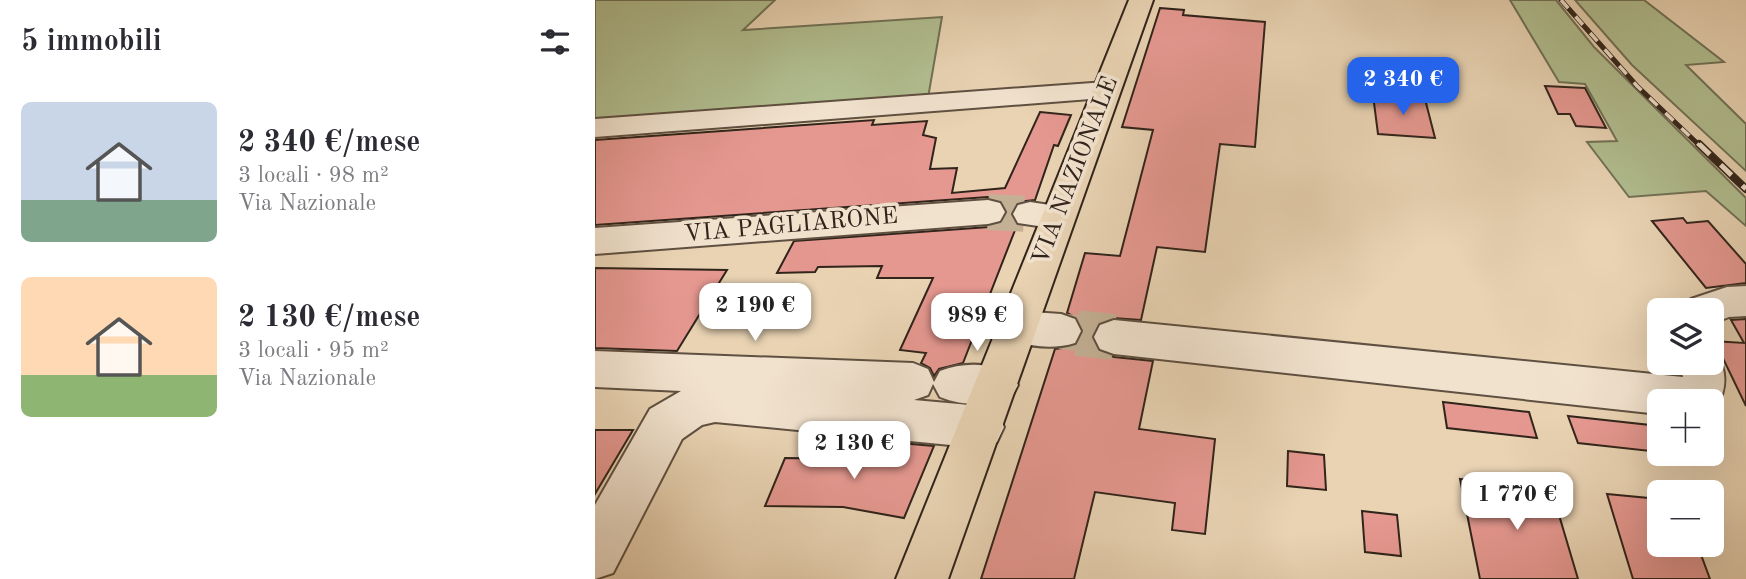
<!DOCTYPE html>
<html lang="it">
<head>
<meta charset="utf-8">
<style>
  body { margin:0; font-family:"Old Standard TT",serif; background:#f2f2f3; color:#2b2b33; height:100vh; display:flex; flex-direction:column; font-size:26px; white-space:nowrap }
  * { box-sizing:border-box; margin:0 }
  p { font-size:23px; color:#7c7c81 }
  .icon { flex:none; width:38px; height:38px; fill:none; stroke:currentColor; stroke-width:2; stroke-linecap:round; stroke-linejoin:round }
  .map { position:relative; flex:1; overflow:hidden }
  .panel { display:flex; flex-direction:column; background:#fff; width:595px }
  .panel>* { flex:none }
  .fabs { position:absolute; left:1052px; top:298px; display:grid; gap:14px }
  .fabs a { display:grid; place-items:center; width:77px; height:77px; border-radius:10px; background:#fff; box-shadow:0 7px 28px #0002; font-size:35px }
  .price { position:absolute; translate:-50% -60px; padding:0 16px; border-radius:14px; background:#fff; color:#222; font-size:23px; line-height:46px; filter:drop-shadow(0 2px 4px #0008) }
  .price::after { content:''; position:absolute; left:50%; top:42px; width:21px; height:16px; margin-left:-10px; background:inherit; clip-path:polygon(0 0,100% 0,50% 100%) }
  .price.active { background:#2563eb; color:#fff }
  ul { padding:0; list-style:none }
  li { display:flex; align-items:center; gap:21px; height:175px; padding:0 21px }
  li span { display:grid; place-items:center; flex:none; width:196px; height:140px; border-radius:10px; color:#555 }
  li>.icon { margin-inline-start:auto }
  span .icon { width:84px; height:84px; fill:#fffc; stroke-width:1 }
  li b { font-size:30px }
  h2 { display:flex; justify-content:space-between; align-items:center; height:84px; padding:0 21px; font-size:30px }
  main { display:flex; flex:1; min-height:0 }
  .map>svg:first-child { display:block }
  .green { fill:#b1be90; stroke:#717156; stroke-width:2 }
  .building { fill:#e59890; stroke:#31241b; stroke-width:2 }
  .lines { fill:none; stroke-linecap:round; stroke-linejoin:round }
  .minor-tunnel-far1 { stroke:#c4b095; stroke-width:36; stroke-dasharray:36 18; stroke-linecap:butt }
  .minor-tunnel { stroke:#c4b095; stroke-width:46; stroke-dasharray:46 24; stroke-linecap:butt }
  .minor-casing { stroke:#5f5041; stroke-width:4 }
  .major-casing { stroke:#31241b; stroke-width:4 }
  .minor { fill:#f1e2ce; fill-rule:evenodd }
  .major { fill:#e9d3b3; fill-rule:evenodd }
  .rail-far1-casing { stroke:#31241b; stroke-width:5 }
  .rail-casing { stroke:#31241b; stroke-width:8 }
  .rail-far1 { stroke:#f1e2ce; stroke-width:3.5; stroke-dasharray:11; stroke-linecap:butt }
  .rail { stroke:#f1e2ce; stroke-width:5; stroke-dasharray:15; stroke-linecap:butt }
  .labels { text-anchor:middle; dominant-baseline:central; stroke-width:7; stroke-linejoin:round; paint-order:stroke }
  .street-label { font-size:24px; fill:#31241b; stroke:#f1e2ce }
</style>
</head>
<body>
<main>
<section class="panel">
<h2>5 immobili<svg class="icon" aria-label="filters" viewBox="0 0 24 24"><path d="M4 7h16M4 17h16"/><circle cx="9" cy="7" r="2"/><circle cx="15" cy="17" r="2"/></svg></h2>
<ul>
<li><span style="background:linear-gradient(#c9d6e8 70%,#7fa58c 0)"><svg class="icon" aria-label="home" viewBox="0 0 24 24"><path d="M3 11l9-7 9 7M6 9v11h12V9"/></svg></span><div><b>2 340 €/mese</b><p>3 locali · 98 m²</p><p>Via Nazionale</p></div></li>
<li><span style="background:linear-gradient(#ffd9b3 70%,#8fb573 0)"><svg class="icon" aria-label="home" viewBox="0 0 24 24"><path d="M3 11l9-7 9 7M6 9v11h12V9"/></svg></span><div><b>2 130 €/mese</b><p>3 locali · 95 m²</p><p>Via Nazionale</p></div></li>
</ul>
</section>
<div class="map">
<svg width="1151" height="579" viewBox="0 0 1151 579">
  <rect width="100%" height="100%" fill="#e9d3b3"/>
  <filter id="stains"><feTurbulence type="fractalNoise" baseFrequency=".00286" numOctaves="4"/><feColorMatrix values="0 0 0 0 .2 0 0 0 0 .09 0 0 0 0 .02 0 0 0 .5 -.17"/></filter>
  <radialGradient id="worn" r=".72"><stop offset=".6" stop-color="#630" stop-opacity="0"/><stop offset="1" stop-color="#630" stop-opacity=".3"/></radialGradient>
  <!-- green -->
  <g class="green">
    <path d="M0,0H180L148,30L347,17L333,98L0,123Z"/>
    <path d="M915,0H961L999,47L1151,198V226L1111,191L1034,197L992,142L1022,141L990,84L964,82Z"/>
    <path d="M980,0H1049L1129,62L1091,65L1151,124V171L1037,65Z"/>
  </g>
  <!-- building -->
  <g class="building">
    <path d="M565,8L589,10L588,15L670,22L660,147L625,144L610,252L562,247L546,320L518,318L504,323L497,336L504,351L519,357L558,361L544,429L620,439L610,534L577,530L580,503L500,492L479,579H386L460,349L481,346L488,332L482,318L472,313L490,253L525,256L558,130L527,127Z"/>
    <path d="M950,86L990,88L1011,128L981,126L975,114H963Z"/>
    <path d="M778,95L830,99L840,138L783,134Z"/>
    <path d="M445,112L476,115L463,146L459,145L440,200L422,202L416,213L422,225L368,363L344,369L339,376L335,368L326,363L331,353L305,350L338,278H282L287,266L223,267L220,272L182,273L199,241L394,227L406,224L412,213L406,200L393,197L0,225V140L279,120L277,125L332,121L328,135L341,138L335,169L362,168L357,193L410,188Z"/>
    <path d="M1088,218L1092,223L1113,221L1151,264V283L1111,288L1057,221Z"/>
    <path d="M0,268L132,270L82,351L0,348Z"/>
    <path d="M1151,319V406L1123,348L1116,341L1149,343L1136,320Z"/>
    <path d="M848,402L934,412L942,438L852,428Z"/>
    <path d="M973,416L1064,426V452L983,443Z"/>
    <path d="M0,430H38L0,494Z"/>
    <path d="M294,442L339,446L309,518L248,507L170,506L190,458L286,459Z"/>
    <path d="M693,451L729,455L731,490L692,486Z"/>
    <path d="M865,479L956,488L983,579H885Z"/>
    <path d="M1012,494L1064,499V544H1102L1115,579H1038Z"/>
    <path d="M767,511L802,515L806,556L770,552Z"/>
  </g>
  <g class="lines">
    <!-- minor-tunnel-far1 -->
    <g class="minor-tunnel-far1">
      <path d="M393,212L435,214"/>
      <path d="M466,331L497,335"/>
    </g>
    <!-- minor-tunnel -->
    <path class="minor-tunnel" d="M482,333L519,337"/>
    <!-- minor casing -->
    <g class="minor-casing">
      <g id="minor">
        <path d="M511,82L521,85L525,91L521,97L0,137V119Z"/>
        <path d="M393,200L405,203L410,212L405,221L393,224L0,254V228Z"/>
        <path d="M435,202L475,208L480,217L475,226L463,229L423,223L418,214L423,205Z"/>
        <path d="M1151,286V316L1134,317L1116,324V310H1090L1096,299L1132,287Z"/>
        <path d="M423,311L466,314L480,319L486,331L480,343C458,350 431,346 409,339L403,327L409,315Z"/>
        <path d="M519,320L1088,377L1085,362H1116V348L1121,349C1131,371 1133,385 1122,407L1116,409V401H1064V414L519,354L505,349L499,337L505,325Z"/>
        <path d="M0,351L318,363L333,369L339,382L345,371C368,362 393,363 416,372L423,385L416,398C393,407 368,406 345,397L338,384L333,395L319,400L386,406L402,412L409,427L402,442L386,448L120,422L107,425L87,439L18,573L0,579V505L55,409L86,391L0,387Z"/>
      </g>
    </g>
    <!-- major casing -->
    <g class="major-casing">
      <path id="major" d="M534,0H558L353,579H301Z"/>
    </g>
    <!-- minor -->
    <use href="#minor" class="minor"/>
    <!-- major -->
    <use href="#major" class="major"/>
    <!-- rail-far1 casing -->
    <g class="rail-far1-casing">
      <path id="rail-far1" d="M966,0L1042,86L1105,146"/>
    </g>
    <!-- rail casing -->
    <g class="rail-casing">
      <path id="rail" d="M1104,144L1151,189"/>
    </g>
    <!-- rail-far1 -->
    <use href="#rail-far1" class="rail-far1"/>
    <!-- rail -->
    <use href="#rail" class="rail"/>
  </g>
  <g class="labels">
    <!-- street labels -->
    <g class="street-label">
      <text transform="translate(481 171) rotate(-69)">VIA NAZIONALE</text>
      <text transform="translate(196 226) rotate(-5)">VIA PAGLIARONE</text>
    </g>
  </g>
  <rect width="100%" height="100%" filter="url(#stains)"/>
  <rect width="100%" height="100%" fill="url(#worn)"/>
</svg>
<div class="fabs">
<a><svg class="icon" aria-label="layers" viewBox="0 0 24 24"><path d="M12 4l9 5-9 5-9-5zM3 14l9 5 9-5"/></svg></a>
<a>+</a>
<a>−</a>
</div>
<b class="price active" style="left:808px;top:117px">2 340 €</b>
<b class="price" style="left:160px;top:343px">2 190 €</b>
<b class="price" style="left:382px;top:353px">989 €</b>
<b class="price" style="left:259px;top:481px">2 130 €</b>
<b class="price" style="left:922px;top:532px">1 770 €</b>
</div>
</main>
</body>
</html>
